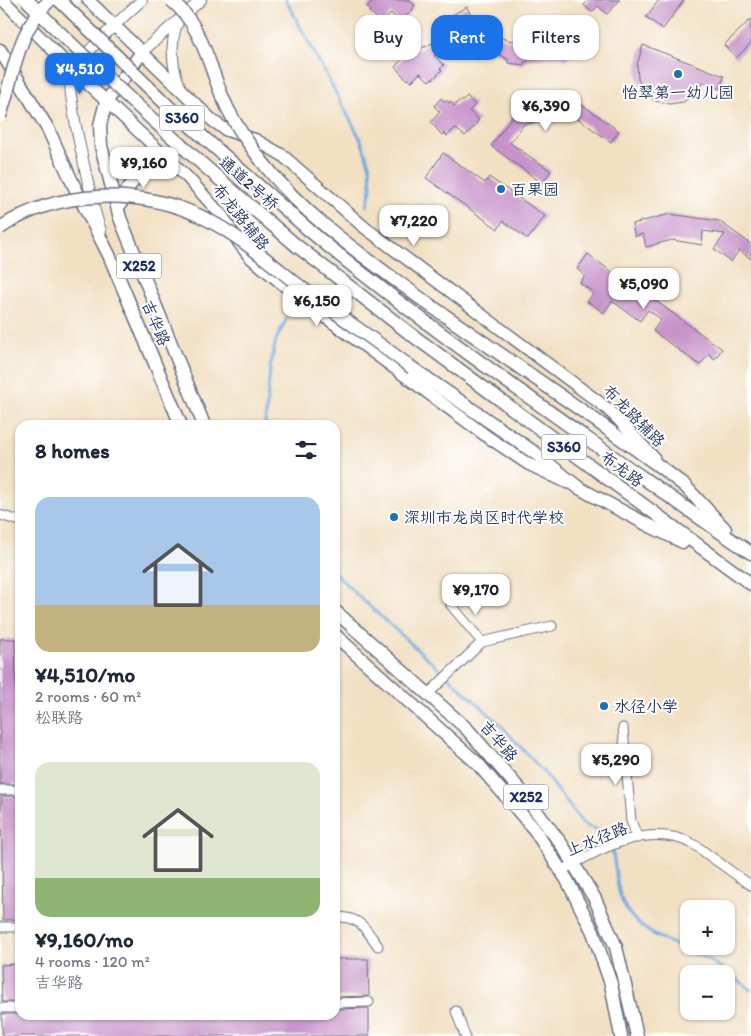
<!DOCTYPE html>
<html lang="en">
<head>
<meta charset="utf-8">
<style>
  body { margin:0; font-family:Itim,"LXGW WenKai TC",sans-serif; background:#f2f2f3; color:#1f2937; height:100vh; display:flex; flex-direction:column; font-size:19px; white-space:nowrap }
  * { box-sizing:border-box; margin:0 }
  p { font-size:16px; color:#747a83 }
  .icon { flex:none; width:28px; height:28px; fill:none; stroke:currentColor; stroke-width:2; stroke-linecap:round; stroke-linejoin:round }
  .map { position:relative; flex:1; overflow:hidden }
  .panel { position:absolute; left:15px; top:420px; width:325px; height:600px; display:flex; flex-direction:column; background:#fff; border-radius:15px; box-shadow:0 1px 4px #0004 }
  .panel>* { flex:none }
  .banner { position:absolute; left:355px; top:15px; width:320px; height:45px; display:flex; gap:10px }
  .buttons { position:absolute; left:680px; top:900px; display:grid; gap:10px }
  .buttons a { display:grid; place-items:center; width:55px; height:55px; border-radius:10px; background:#fff; box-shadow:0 1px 4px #0004; font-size:25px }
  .price { position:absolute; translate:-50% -42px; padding:0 11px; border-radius:10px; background:#fff; color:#222; font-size:16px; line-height:32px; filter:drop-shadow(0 1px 2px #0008) }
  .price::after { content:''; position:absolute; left:50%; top:30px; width:15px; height:11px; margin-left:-8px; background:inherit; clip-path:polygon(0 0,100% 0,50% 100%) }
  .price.active { background:#1a73e8; color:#fff }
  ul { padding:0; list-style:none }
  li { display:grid; align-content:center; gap:10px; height:265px; padding:0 20px }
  li span { display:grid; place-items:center; height:155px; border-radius:15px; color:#555 }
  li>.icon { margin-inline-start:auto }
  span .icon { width:90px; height:90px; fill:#fffc; stroke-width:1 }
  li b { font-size:21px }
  h2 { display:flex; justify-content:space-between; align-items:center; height:60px; padding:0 20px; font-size:21px }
  .tag { padding:0 18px; border-radius:15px; background:#fff; box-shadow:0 1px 4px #0004; font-size:18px; line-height:45px }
  .tag.active { background:#1a73e8; color:#fff }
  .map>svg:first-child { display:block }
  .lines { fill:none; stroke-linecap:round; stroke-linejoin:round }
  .stream { stroke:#69a9dc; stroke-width:3 }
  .building { fill:#c893c9 }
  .minor-casing { stroke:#666d81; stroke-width:11 }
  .tertiary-casing { stroke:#666d81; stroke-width:12 }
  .secondary-casing { stroke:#666d81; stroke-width:14 }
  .primary-casing { stroke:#666d81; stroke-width:15 }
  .minor { stroke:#fff; stroke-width:9 }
  .tertiary { stroke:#fff; stroke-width:10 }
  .secondary { stroke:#fff; stroke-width:11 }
  .primary { stroke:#fff; stroke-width:12 }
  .primary-bridge-casing { stroke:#666d81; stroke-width:15; stroke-linecap:butt }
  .primary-bridge { stroke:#fff; stroke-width:12 }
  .poi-dot { fill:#1f6fb2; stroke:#fff; stroke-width:2 }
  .labels { text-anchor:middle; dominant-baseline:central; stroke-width:4; stroke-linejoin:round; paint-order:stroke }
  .shield { fill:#fff; stroke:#5f6d8e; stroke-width:1 }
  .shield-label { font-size:15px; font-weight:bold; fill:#1b2f5e }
  .poi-label { font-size:16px; fill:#1b2f5e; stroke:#fff; text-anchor:start }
  .street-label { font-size:16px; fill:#1b2f5e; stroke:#fff }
</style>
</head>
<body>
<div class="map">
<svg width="751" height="1036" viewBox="0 0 751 1036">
  <rect width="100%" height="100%" fill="#fff"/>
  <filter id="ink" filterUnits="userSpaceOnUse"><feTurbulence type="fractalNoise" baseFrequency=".02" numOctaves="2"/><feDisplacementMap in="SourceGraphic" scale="10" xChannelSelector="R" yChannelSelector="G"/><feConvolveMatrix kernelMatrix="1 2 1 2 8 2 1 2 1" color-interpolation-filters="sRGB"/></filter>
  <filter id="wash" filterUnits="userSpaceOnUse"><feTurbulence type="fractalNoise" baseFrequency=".0096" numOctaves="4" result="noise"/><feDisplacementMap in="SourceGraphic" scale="20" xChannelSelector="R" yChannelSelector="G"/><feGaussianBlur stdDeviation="1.12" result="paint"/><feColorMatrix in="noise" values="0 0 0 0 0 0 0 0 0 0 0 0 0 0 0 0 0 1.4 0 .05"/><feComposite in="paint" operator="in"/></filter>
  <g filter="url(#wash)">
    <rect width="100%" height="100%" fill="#f2e0c3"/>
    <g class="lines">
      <!-- stream -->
      <g class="stream">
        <path d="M286,0L361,140L370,167L371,188L367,206"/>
        <path d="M265,425L270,369L276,340L287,318"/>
        <path d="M335,573L356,594L498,722L547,776L583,824C591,829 602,829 607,836C609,838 610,843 611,846C618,869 614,896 631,916C651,939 681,946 707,959C723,968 737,978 751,990"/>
      </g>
    </g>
    <g id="blocks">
      <!-- building -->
      <g class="building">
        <path d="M374,0H409L415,5L412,9L413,10L400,22L391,13L383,22L369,12L370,11L367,7Z"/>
        <path d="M589,0H620L607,14L598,6L592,12L584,5Z"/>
        <path d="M659,0H684L663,29L646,17Z"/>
        <path d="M467,7L471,15L490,32L507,40L532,43L550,41L573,30L579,24L591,35L577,49L578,53L564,60L562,56L560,58L559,56L528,60L527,62H524V65L508,63V59H505V57L477,44L476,46L473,43L471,46L459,35L461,33L452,15Z"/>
        <path d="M751,19V43L736,58L724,45Z"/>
        <path d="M431,43L439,50L434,56L444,65L440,69L442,70L433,79L432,78L429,81L420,73L411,82L408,79L407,80L395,67L404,57L398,52L406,44L410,47H414L419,51L423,47L428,46Z"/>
        <path d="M643,45L724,76L720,89L703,82L695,94L683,102L669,104L655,101L644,92L638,79L637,65Z"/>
        <path d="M467,97L475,105L469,111L479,120L476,123L477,124L465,136L455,128L447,136L444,133L442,135L431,122L440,112L434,106L441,98L445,102L446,100L449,103L450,101L454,106L459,101H463Z"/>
        <path d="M577,101L619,131L611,142L574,116L524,124L510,143L551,171L542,183L491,146L516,111Z"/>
        <path d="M443,153L485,183L489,177L545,216L528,239L503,221L498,229L426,178Z"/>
        <path d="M670,214L719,221L751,244V259L739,250L731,262L714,249L725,234L703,231L702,245L672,240L646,247L643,234L635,236L632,224Z"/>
        <path d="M588,254L629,285L631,283L722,349L715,359L709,354L700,365L676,348L653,331L661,319L648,310L640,321L612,301L604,313L587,301L594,293L580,283L585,276L577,269Z"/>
        <path d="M0,639H15L18,784H0Z"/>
        <path d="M1,796H18L20,919L3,920Z"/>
        <path d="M335,959H368L369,996L335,997Z"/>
        <path d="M19,964V1002H2L1,965Z"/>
        <path d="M369,1008V1036H3L2,1030V1014L335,1015V1009Z"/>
      </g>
    </g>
  </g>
  <g filter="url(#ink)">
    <use href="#blocks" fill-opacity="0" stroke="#666d81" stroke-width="1"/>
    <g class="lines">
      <!-- minor casing -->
      <g class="minor-casing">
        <g id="minor">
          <path d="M0,515L20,521"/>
          <path d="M451,605L482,642"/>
          <path d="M427,695L482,642L552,626"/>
          <path d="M623,728L631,821L638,838"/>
          <path d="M0,790H20"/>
          <path d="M561,871C598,849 648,822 691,843C698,846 704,852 710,856C724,866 737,876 751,885"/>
          <path d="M335,917C360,916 365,928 378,946"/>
          <path d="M0,927H20"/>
          <path d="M335,1003L369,1002"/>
          <path d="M0,1008H20"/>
          <path d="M456,1011L465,1036"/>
        </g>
      </g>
      <!-- tertiary casing -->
      <g class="tertiary-casing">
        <g id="tertiary">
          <path d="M178,22C169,43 172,71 182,90"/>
          <path d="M142,52L201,0"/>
          <path d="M101,231C94,211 63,83 71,70C75,64 82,59 87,53C104,35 123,17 142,0"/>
        </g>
      </g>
      <!-- secondary casing -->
      <g class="secondary-casing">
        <g id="secondary">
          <path d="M3,0L72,69L188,178L223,217L239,243L250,257L297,296L485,435L528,464L568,483"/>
          <path d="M88,0L213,121L226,130L256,140L282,155L364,227L604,406L618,419L654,458"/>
          <path d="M121,204C127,180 152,162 177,167"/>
        </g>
      </g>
      <!-- primary casing -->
      <g class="primary-casing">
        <g id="primary">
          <path d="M0,50L48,129L75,188L109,255L181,425"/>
          <path d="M142,52L106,102L100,125L101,146L120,218L204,425"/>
          <path d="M310,231C400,306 496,374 592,442C645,479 697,517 751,553"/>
          <path d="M297,246L408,332L751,584"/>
          <path d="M424,301L584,412L663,469L685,486L725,529"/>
          <path d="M412,368L535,453L579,488L648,525L683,542"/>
          <path d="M335,611L467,729L521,791L562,845L595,899L616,947L637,1036"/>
          <path d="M335,635L478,764L534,829L567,880L593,932L611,984L621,1036"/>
        </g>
      </g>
      <!-- minor -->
      <use href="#minor" class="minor"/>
      <!-- tertiary -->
      <use href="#tertiary" class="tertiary"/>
      <!-- secondary -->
      <use href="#secondary" class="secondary"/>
      <!-- primary -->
      <use href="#primary" class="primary"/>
      <!-- primary-bridge casing -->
      <g class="primary-bridge-casing">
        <g id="primary-bridge">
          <path d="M27,0C113,87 204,167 297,246"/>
          <path d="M59,0L170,108L310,231"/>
          <path d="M171,0C201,24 208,62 222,96C229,113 239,130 250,145C294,210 362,255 424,301"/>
          <path d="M0,116C14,75 17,30 50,0"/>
          <path d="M0,228C57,189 139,188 200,216C238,234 269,262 302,288C338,315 376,341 412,368"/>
        </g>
      </g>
      <!-- primary-bridge -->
      <use href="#primary-bridge" class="primary-bridge"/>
    </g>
  </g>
  <!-- markers -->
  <g class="poi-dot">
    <circle cx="678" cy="74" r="5"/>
    <circle cx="501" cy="189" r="5"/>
    <circle cx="394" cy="517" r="5"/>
    <circle cx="604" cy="706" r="5"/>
  </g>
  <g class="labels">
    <!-- shield labels -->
    <g class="shield">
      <rect x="159.5" y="105.5" width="45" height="25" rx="4"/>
      <rect x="116.5" y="253.5" width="45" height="25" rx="4"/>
      <rect x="541.5" y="434.5" width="45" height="25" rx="4"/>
      <rect x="503.5" y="784.5" width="45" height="25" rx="4"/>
    </g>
    <g class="shield-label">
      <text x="182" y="118">S360</text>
      <text x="139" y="266">X252</text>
      <text x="564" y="447">S360</text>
      <text x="526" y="797">X252</text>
    </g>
    <!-- poi labels -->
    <g class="poi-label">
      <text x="678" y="92" text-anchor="middle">怡翠第一幼儿园</text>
      <text x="511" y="189">百果园</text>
      <text x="404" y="517">深圳市龙岗区时代学校</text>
      <text x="614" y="706">水径小学</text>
    </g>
    <!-- street labels -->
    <g class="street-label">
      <text transform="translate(249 183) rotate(41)">通道2号桥</text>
      <text transform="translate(241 217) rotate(51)">布龙路辅路</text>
      <text transform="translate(156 323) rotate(67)">吉华路</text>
      <text transform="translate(634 416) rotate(45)">布龙路辅路</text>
      <text transform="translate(622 469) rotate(36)">布龙路</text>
      <text transform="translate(499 741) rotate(49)">吉华路</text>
      <text transform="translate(597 839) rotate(-22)">上水径路</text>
    </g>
  </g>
</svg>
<div class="buttons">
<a>+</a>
<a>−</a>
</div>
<b class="price active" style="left:80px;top:95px">¥4,510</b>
<b class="price" style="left:546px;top:132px">¥6,390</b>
<b class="price" style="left:144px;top:189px">¥9,160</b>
<b class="price" style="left:414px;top:247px">¥7,220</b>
<b class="price" style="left:644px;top:310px">¥5,090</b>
<b class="price" style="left:317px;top:327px">¥6,150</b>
<b class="price" style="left:476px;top:616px">¥9,170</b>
<b class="price" style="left:616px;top:786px">¥5,290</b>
<div class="banner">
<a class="tag">Buy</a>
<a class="tag active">Rent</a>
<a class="tag">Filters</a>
</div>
<section class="panel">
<h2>8 homes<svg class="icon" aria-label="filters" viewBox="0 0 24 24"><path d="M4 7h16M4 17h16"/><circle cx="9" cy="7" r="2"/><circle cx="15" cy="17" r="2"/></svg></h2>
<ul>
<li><span style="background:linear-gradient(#a9c7e8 70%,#c2b280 0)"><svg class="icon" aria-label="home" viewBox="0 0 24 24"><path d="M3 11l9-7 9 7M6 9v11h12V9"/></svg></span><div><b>¥4,510/mo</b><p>2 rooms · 60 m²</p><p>松联路</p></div></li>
<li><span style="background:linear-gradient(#dfe7d0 75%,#8fb573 0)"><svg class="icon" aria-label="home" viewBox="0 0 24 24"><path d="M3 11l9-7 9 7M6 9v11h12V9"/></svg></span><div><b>¥9,160/mo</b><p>4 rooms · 120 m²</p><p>吉华路</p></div></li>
</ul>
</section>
</div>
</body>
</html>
